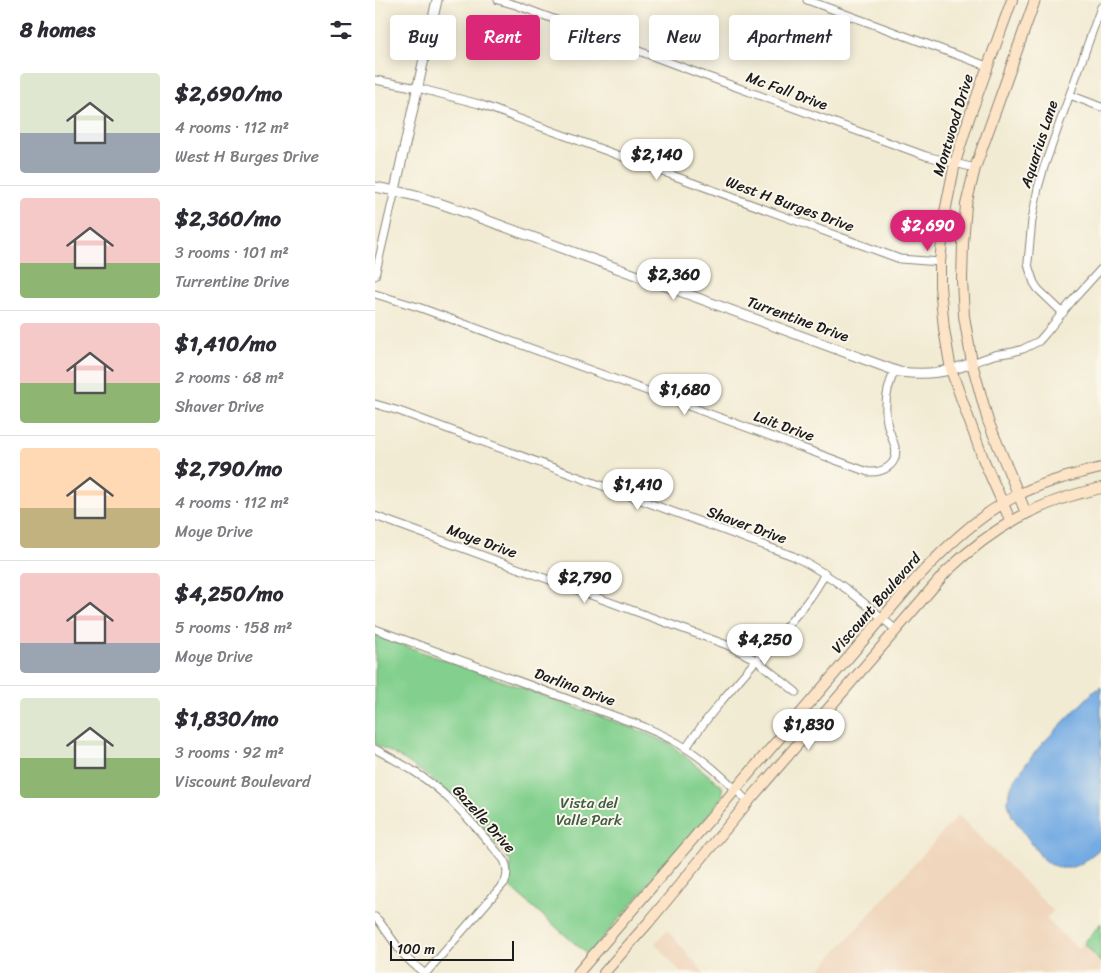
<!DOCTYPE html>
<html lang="en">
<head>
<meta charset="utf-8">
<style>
  body { margin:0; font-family:Sriracha,sans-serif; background:#f7f7f7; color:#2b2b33; height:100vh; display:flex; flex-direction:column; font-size:19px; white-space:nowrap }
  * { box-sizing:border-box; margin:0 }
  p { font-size:16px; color:#7c7c81 }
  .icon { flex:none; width:28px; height:28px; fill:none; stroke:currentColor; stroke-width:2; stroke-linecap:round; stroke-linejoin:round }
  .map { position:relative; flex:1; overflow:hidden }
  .sheet { display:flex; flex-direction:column; background:#fff; width:375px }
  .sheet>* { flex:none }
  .top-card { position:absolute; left:15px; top:15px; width:475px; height:45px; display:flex; gap:10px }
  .scale { position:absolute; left:15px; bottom:12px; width:124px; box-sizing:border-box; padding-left:5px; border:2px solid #1c1c1c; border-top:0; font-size:14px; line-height:18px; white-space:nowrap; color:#1c1c1c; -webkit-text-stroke:4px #fbf7ec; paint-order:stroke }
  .price { position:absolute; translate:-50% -42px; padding:0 11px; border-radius:18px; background:#fff; color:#222; font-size:16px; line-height:32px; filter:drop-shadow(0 1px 2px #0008) }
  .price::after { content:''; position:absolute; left:50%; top:30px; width:15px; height:11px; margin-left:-8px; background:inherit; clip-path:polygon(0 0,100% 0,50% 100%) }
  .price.selected { background:#db2777; color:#fff }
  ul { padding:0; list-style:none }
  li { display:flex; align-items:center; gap:15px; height:125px; padding:0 20px }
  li+li { border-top:1px solid #e1e1e2 }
  li span { display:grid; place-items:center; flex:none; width:140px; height:100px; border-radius:5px; color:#555 }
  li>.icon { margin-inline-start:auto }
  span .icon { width:60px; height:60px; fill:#fffc; stroke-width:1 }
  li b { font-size:21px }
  h2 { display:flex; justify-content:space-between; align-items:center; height:60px; padding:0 20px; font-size:21px }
  .pill { padding:0 18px; border-radius:5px; background:#fff; box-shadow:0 2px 12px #0003; font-size:18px; line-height:45px }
  .pill.selected { background:#db2777; color:#fff }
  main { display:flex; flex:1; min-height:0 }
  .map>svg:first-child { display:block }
  .built { fill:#f0d6bc }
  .green { fill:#83d08e; stroke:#507655 }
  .water { fill:#74abe3; stroke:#486480 }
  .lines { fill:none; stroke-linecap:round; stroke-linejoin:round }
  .minor-casing { stroke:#878478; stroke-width:9 }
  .tertiary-casing { stroke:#878478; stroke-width:11 }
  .secondary-casing { stroke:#878478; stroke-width:12 }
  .minor { stroke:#fff; stroke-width:7 }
  .tertiary { stroke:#fff; stroke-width:9 }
  .secondary { stroke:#fee4c6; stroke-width:10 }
  .labels { text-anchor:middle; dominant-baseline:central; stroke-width:4; stroke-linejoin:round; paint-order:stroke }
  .street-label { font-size:15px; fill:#1c1c1c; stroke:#fbf7ec }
  .park-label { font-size:15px; fill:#405b44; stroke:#fbf7ec }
</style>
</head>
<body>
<main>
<section class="sheet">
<h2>8 homes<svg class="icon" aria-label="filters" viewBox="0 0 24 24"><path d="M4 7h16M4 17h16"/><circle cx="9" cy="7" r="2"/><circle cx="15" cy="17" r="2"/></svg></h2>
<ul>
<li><span style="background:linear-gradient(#dfe7d0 60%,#9aa5b1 0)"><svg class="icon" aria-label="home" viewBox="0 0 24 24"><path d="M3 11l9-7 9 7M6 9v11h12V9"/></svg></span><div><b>$2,690/mo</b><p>4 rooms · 112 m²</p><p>West H Burges Drive</p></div></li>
<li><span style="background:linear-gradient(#f6c9c9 65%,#8fb573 0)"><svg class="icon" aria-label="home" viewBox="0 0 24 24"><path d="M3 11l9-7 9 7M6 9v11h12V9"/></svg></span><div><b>$2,360/mo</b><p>3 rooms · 101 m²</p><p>Turrentine Drive</p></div></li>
<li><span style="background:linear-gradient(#f6c9c9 60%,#8fb573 0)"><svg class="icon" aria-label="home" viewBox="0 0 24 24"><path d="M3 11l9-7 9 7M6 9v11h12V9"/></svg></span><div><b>$1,410/mo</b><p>2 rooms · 68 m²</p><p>Shaver Drive</p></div></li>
<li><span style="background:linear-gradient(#ffd9b3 60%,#c2b280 0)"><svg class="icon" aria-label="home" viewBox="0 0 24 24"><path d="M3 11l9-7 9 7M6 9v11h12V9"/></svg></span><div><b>$2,790/mo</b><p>4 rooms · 112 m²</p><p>Moye Drive</p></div></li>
<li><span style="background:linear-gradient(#f6c9c9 70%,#9aa5b1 0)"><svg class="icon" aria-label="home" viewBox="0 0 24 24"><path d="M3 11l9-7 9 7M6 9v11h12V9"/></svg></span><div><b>$4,250/mo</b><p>5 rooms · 158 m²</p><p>Moye Drive</p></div></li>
<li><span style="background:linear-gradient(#dfe7d0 60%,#8fb573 0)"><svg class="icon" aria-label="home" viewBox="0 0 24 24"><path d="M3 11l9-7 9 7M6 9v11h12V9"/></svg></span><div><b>$1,830/mo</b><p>3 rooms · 92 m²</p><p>Viscount Boulevard</p></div></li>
</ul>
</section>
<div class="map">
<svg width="726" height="973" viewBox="0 0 726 973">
  <rect width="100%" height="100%" fill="#fbf7ec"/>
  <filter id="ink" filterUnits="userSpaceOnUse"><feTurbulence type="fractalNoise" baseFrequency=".02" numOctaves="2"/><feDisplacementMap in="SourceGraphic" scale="10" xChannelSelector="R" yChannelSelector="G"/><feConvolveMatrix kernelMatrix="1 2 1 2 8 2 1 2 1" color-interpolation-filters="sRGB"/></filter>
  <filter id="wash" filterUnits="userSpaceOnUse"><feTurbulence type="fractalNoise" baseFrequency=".0096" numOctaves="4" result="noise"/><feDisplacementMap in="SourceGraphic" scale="20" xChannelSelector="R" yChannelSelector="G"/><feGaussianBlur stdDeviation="1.12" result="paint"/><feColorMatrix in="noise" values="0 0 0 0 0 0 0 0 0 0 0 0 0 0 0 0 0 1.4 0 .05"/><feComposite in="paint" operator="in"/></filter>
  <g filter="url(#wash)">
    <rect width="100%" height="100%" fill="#f2ebd3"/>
    <!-- built -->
    <g class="built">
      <path d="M583,815L678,911L671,919L703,949L726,923V973H442Z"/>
      <path d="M292,930L318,960L329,973H306L280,943Z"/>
    </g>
    <!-- green -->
    <g class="green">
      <path d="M0,635L266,731L295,744L347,786L348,798L213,955L134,886L136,862C108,827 77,793 40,767C28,758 13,751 0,744Z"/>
      <path d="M726,923V963L709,943Z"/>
    </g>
    <!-- water -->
    <path class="water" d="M726,687V848L707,863L695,868H685L675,864L667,858L637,816L633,803L634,791L641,778L651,764L666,745L717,693Z"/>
  </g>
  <g filter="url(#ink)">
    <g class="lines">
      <!-- minor casing -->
      <g class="minor-casing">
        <g id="minor">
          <path d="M123,0L141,5L328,75L551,156L600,168"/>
          <path d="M432,0L612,66"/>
          <path d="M0,80L43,88L104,104L525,259L565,262"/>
          <path d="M695,95L726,107"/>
          <path d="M0,276L20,190"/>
          <path d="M0,294L43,307L76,319L493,472C509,473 524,464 520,447C519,443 517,439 516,435C513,428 511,420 511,412C510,398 514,383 520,370"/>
          <path d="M688,313L663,289L659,283L654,268L653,262L657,220L663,188L669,167L726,7"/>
          <path d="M597,363L619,355L638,352L648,349L664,341L671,333L697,301L726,269"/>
          <path d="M0,404L24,411L418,556C457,575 489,602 521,630"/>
          <path d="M0,516L352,645L381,660L421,692"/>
          <path d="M0,629L267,726C281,732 296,738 309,747C332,761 355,783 373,802"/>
          <path d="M311,748C336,711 367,677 396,643C416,621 437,600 450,573"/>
          <path d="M0,749C26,763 53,778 74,799C94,818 111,839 129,860C133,868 133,874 130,882L51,973"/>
          <path d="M0,917L4,921L27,953L37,963L49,973"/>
        </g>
      </g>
      <!-- tertiary casing -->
      <g class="tertiary-casing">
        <g id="tertiary">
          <path d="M0,187C29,192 57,200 84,210L524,372C554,375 569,373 597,363"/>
          <path d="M20,190L62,0"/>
        </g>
      </g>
      <!-- secondary casing -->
      <g class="secondary-casing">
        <g id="secondary">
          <path d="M651,513L613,421L597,363L589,316L587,280L588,243L591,205L600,168L660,0"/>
          <path d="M636,522L609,461L576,370L569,329L565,286V262L570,212L580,163L594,118L637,0"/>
          <path d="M203,973L540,580C570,548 603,515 643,495C666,483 700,474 726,468"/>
          <path d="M229,973L273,923L373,802L571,572C618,527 662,502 726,488"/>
        </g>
      </g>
      <!-- minor -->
      <use href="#minor" class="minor"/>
      <!-- tertiary -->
      <use href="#tertiary" class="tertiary"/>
      <!-- secondary -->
      <use href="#secondary" class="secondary"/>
    </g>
  </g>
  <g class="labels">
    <!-- street labels -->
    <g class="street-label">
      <text transform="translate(412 91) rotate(20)">Mc Fall Drive</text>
      <text transform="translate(578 125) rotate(-73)">Montwood Drive</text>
      <text transform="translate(664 144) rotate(-72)">Aquarius Lane</text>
      <text transform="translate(415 204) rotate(20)">West H Burges Drive</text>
      <text transform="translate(423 319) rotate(20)">Turrentine Drive</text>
      <text transform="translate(409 426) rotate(20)">Lait Drive</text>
      <text transform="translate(372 525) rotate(20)">Shaver Drive</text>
      <text transform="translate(107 541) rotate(20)">Moye Drive</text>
      <text transform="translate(501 603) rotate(-49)">Viscount Boulevard</text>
      <text transform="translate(200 687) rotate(20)">Darlina Drive</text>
      <text transform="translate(109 819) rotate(48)">Gazelle Drive</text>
    </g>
    <!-- park labels -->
    <g class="park-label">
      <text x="214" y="803">Vista del<tspan x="214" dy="17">Valle Park</tspan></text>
    </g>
  </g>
</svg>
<div class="scale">100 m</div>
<b class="price" style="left:282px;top:181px">$2,140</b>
<b class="price selected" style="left:553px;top:252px">$2,690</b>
<b class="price" style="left:299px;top:301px">$2,360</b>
<b class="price" style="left:310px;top:416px">$1,680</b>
<b class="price" style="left:263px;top:511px">$1,410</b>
<b class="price" style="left:210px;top:604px">$2,790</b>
<b class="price" style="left:390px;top:666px">$4,250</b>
<b class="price" style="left:434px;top:751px">$1,830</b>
<div class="top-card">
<a class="pill">Buy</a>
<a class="pill selected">Rent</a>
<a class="pill">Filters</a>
<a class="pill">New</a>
<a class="pill">Apartment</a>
</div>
</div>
</main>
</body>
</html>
